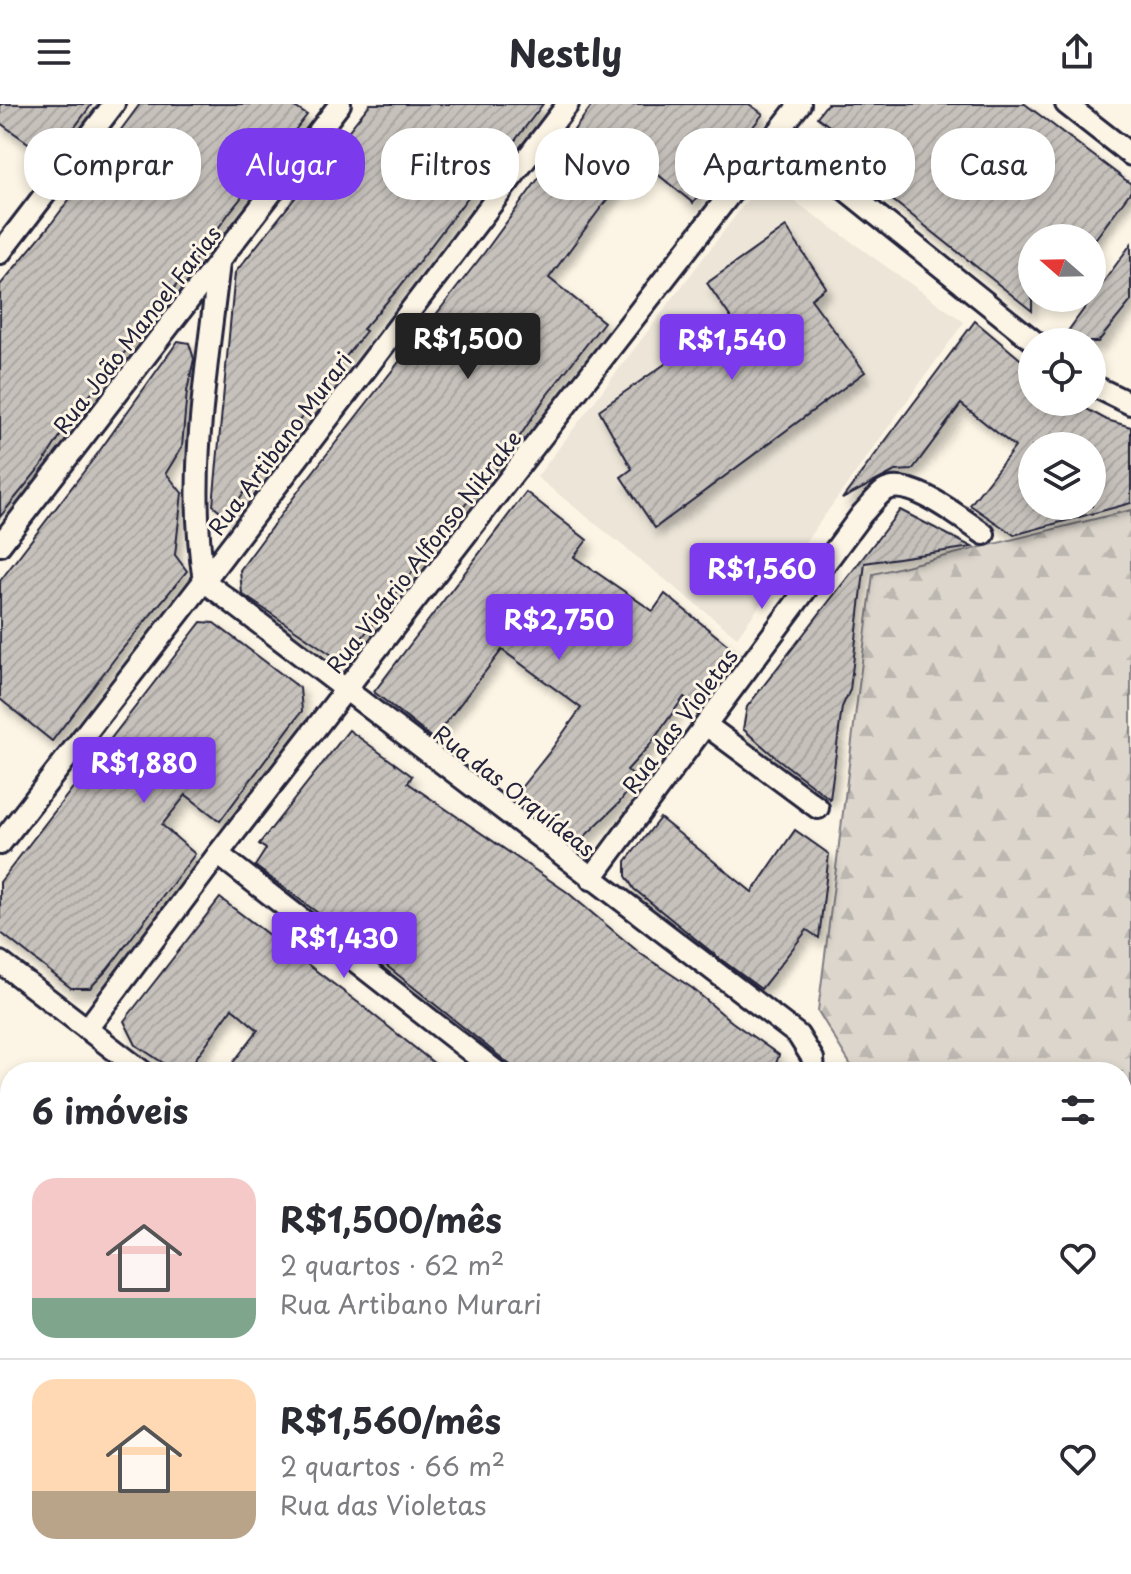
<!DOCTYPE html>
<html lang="pt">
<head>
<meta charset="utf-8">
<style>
  body { margin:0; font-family:"Playpen Sans",sans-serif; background:#f2f2f3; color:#2b2b33; height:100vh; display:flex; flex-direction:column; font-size:30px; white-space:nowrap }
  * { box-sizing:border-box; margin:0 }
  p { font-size:26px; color:#7c7c81 }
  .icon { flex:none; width:44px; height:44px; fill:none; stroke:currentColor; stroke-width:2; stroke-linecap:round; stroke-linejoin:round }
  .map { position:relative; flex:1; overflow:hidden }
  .details { position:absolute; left:0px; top:958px; width:1132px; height:512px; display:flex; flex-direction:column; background:#fff; border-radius:32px 32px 0 0; box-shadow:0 4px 12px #0003 }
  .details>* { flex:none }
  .top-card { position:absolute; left:24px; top:24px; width:1084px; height:72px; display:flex; gap:16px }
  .needle { width:52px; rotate:290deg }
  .controls { position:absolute; left:1018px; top:120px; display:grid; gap:16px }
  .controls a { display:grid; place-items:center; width:88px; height:88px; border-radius:50%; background:#fff; box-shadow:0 4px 12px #0003; font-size:40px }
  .price { position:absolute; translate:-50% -68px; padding:0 18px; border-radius:8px; background:#7c3aed; color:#fff; font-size:26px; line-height:52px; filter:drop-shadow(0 2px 4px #0008) }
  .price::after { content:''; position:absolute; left:50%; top:48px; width:24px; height:18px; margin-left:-12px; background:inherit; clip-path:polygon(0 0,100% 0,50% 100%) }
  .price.current { background:#222; color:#fff }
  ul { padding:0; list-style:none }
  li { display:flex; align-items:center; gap:24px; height:200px; padding:0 32px }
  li+li { border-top:2px solid #e1e1e2 }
  li span { display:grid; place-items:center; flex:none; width:224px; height:160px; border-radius:24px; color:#555 }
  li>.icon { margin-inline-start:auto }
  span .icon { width:96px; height:96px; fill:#fffc; stroke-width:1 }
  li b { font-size:34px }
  h2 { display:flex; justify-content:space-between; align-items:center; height:96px; padding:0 32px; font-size:34px }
  .tag { padding:0 28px; border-radius:32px; background:#fff; box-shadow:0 4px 12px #0003; font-size:28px; line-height:72px }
  .tag.current { background:#7c3aed; color:#fff }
  header { display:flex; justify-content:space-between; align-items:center; height:104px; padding:0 32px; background:#fff; font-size:36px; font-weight:700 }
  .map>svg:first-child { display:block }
  .built { fill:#ece5d8 }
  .forest { fill:url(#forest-firs); stroke:#7f7c84; stroke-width:2 }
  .building { fill:url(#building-hatch); stroke:#22223b; stroke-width:2; fill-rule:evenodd; filter:url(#shadow) }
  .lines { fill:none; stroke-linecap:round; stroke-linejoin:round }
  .street-casing { stroke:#22223b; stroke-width:26 }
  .secondary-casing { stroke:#22223b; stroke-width:36 }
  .street { stroke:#fcf5e5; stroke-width:20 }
  .secondary { stroke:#fcf5e5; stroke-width:30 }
  .labels { text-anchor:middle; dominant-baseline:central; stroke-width:6; stroke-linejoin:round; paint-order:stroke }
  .street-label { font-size:22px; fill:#22223b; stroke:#fcf5e5 }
</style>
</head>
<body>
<header><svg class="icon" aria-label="menu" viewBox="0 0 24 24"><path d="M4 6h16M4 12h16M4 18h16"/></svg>Nestly<svg class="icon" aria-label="share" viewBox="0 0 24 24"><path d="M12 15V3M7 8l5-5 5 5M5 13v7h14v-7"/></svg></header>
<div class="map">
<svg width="1131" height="1470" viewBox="0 0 1131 1470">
  <defs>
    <pattern id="forest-firs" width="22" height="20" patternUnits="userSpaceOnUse" patternTransform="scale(2)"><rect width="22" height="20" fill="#dcd6cc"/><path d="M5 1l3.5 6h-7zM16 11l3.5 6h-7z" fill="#bcb7b0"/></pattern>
    <pattern id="building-hatch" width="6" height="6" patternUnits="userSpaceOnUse" patternTransform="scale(2)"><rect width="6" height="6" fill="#c6c1bb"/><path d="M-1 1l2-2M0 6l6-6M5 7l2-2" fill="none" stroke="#aaa6a2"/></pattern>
    <filter id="shadow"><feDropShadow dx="5" dy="8" stdDeviation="4" flood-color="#0004"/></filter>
  </defs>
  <rect width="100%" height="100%" fill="#fcf5e5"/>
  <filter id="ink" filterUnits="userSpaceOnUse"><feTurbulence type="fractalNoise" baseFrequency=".0125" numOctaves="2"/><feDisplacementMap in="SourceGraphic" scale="16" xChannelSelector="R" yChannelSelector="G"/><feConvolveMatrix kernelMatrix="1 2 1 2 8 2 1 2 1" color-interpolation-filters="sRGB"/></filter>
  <g filter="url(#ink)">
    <!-- built -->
    <path class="built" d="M768,82L779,86L964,218L737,533L537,373L752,90Z"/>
    <!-- forest -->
    <g class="forest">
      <path d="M1131,406V1470H785L793,1460H1122V968H855L818,907L873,470Z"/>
      <path d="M343,1460H478L479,1463L605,1460L613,1470H346Z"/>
    </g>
    <!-- building -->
    <g class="building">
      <path d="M0,0H92L51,55L0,19Z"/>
      <path d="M140,0H290L307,11L230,108L151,216L73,312L41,362L0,413V181L51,120Z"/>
      <path d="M370,0H543L483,78L481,76L398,185L363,225L366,227L329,274L331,275L226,412L213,401L235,169Z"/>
      <path d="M593,0H749L763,10L693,99L640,56L605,98L549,174L604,218L547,291L505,355L458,409L351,548L335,553L242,490L240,466L302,382L484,149Z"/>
      <path d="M827,0H1025L1131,80V87L1096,134H1032V207L836,51L847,35L817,13Z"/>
      <path d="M786,123L826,183L811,195L865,268L655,424L621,373L632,365L599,306L731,214L707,179Z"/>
      <path d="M1131,140V197L1098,238H1060Z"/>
      <path d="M975,217L1032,265V298H1074L1107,316L1131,323V399L1014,431L970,401L1015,343L961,300L912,366L895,367L842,395ZM1032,342H1092V402H1032Z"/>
      <path d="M178,237L189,239L194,255L187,287L182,343L166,369L182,389L175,451L187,467L119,549L52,637L0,595V477L98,349Z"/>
      <path d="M526,388L587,436L574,453L653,507L665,490L734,546L693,600L684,593L649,642L627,666L637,675L619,699L581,736L562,733L512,695L551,646L581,604L502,546L433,635L374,588Z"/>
      <path d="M900,406L972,443L865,459L850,586L842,603L830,695L774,652L743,625L747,603Z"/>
      <path d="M201,518L214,519L300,584L302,607L220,717L186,691L162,721L195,750L107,866L90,884H71L0,828V778Z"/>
      <path d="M349,626L412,672L408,679L567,788L641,850L692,884L732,918L779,951L773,968H519L362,842L255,762L266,745L259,740Z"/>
      <path d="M660,714L752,788L795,726L829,750L819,834L807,826L761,885L719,854L634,785L626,772V757Z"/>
      <path d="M220,794L360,900L445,968H226L258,926L232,904L186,968H177L136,941L124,917Z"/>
    </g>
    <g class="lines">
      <!-- street casing -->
      <g class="street-casing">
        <g id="street">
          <path d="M1066,0L1131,51"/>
          <path d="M776,30L1035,238"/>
          <path d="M0,149L114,0"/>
          <path d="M1092,281L1131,300"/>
          <path d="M0,441L340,0"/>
          <path d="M204,477L798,931L813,955L814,968"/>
          <path d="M204,477C187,372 207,265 219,159"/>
          <path d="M706,621L818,704"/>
          <path d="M0,740L204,477L568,0"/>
          <path d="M218,750L497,968"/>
          <path d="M591,775L862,410C869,403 876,393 884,387C909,371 963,416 984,430"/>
          <path d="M0,858L143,968"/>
          <path d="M87,925L218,750L800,0"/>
          <path d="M0,1287L10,1298"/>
          <path d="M157,1460L166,1470"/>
        </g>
      </g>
      <!-- secondary casing -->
      <g class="secondary-casing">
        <path id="secondary" d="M16,1460L35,1470"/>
      </g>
      <!-- street -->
      <use href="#street" class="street"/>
      <!-- secondary -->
      <use href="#secondary" class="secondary"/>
    </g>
  </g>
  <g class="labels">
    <!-- street labels -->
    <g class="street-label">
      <text transform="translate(136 225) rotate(-52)">Rua João Manoel Farias</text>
      <text transform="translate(279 339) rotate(-53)">Rua Artibano Murari</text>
      <text transform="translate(423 447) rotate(-52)">Rua Vigário Alfonso Nikrake</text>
      <text transform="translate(679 616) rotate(-53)">Rua das Violetas</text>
      <text transform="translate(515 686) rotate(38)">Rua das Orquídeas</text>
    </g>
  </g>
</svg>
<div class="controls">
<a><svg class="needle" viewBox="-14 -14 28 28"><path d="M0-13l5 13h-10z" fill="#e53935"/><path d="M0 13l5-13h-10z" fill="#7c7c81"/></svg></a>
<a><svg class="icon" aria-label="locate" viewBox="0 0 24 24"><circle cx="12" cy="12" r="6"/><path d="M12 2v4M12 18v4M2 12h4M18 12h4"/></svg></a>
<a><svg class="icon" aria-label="layers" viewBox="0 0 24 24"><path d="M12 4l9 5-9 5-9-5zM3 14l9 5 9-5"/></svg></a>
</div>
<b class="price current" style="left:468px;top:277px">R$1,500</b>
<b class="price" style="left:732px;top:278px">R$1,540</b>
<b class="price" style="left:762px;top:507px">R$1,560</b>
<b class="price" style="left:559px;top:558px">R$2,750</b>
<b class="price" style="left:144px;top:701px">R$1,880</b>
<b class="price" style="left:344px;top:876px">R$1,430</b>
<div class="top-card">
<a class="tag">Comprar</a>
<a class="tag current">Alugar</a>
<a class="tag">Filtros</a>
<a class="tag">Novo</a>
<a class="tag">Apartamento</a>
<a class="tag">Casa</a>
</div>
<section class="details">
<h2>6 imóveis<svg class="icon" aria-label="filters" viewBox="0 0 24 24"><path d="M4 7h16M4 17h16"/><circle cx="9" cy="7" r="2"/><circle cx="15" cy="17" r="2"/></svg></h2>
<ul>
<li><span style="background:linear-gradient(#f6c9c9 75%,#7fa58c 0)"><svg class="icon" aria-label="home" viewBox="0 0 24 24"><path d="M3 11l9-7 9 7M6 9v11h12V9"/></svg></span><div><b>R$1,500/mês</b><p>2 quartos · 62 m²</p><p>Rua Artibano Murari</p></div><svg class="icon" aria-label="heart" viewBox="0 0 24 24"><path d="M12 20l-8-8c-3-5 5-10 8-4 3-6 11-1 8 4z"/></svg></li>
<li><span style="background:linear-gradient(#ffd9b3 70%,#b9a48a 0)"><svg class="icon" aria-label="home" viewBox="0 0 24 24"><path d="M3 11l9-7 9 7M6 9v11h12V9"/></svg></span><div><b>R$1,560/mês</b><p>2 quartos · 66 m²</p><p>Rua das Violetas</p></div><svg class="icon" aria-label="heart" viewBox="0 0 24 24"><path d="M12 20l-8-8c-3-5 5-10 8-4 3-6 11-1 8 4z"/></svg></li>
</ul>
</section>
</div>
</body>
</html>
